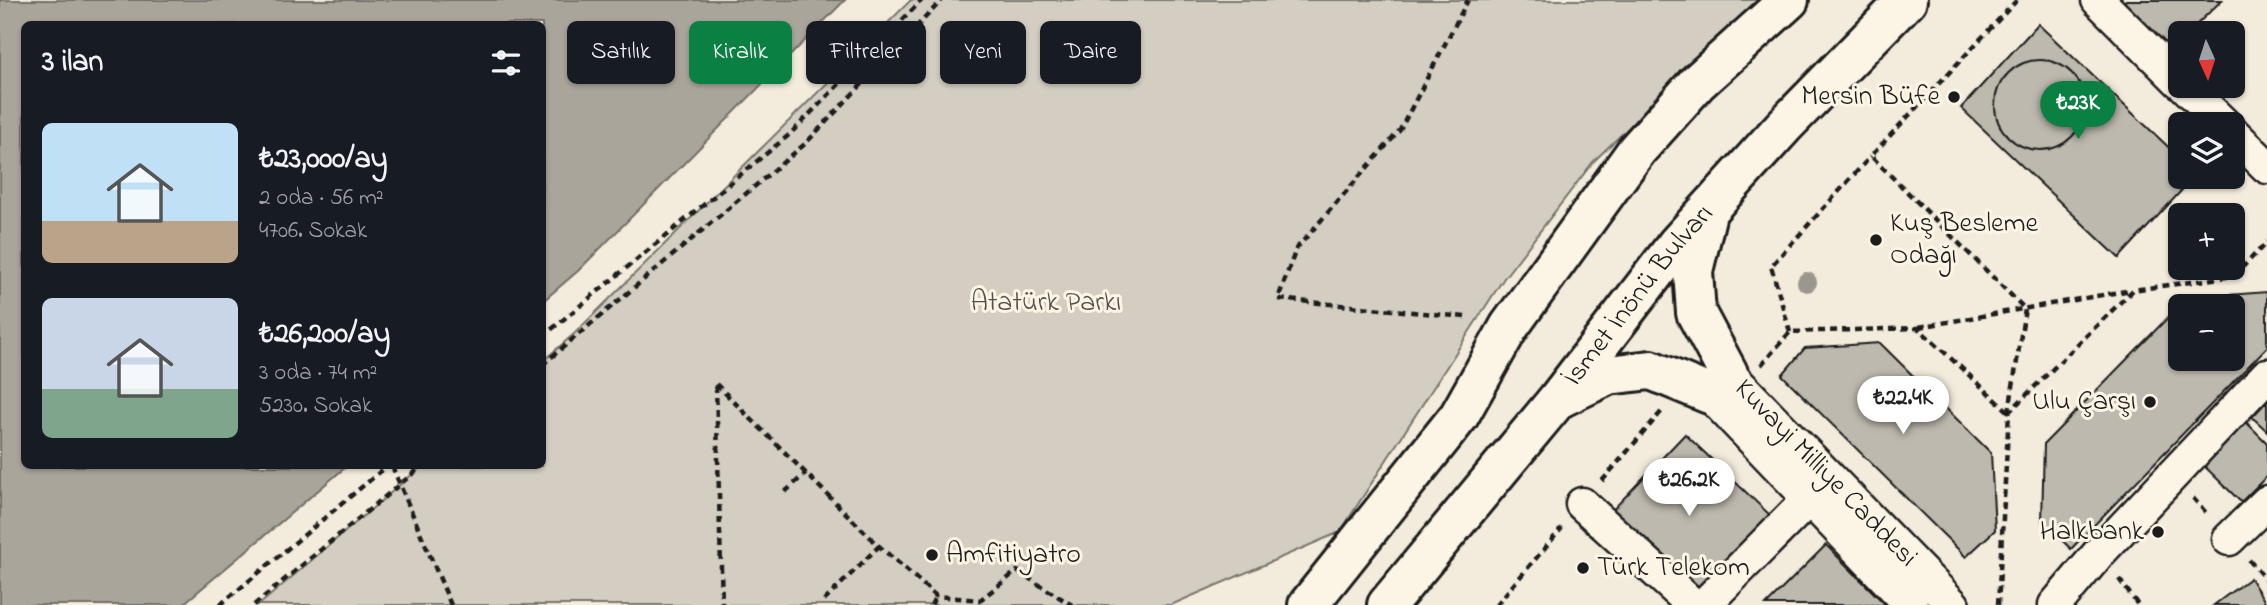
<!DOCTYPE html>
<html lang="tr">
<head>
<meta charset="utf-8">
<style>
  body { margin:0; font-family:"Indie Flower",sans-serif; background:#20242c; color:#f1f3f6; height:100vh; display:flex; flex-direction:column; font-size:26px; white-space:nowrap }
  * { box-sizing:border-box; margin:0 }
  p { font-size:23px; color:#9ea1a6 }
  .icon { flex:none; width:38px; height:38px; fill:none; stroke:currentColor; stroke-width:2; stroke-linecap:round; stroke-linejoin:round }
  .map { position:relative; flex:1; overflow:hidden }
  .drawer { position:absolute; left:21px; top:21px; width:525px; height:448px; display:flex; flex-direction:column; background:#171b24; border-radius:10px; box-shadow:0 2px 5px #0004 }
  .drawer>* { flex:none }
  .banner { position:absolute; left:567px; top:21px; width:665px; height:63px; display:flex; gap:14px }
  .needle { width:46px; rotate:177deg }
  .controls { position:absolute; left:2168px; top:21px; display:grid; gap:14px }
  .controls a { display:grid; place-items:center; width:77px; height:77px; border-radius:10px; background:#171b24; box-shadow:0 2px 5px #0004; font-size:35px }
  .price { position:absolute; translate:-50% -60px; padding:0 16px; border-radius:24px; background:#fff; color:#222; font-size:23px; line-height:46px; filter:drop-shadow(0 2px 4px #0008) }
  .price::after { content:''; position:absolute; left:50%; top:42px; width:21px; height:16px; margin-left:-10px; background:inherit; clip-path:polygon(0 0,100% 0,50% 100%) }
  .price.selected { background:#0b8043; color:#fff }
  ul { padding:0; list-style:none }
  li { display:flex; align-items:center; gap:21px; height:175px; padding:0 21px }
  li span { display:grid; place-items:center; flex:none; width:196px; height:140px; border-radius:10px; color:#555 }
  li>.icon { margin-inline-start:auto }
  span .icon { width:84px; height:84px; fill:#fffc; stroke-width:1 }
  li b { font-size:30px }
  h2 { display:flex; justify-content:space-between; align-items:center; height:84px; padding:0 21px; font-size:30px }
  .tag { padding:0 24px; border-radius:10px; background:#171b24; box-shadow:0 2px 5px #0004; font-size:24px; line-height:63px }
  .tag.selected { background:#0b8043; color:#fff }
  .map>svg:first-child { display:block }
  .green { fill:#d3cec1; stroke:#78756e; stroke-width:2 }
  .water { fill:#aaa59b; stroke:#716e68; stroke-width:2 }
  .building { fill:#beb9ae; stroke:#1c1c1c; stroke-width:2; fill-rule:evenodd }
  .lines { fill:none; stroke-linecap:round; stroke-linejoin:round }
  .minor-casing { stroke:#1c1c1c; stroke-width:37 }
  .major-casing { stroke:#1c1c1c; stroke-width:44 }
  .path { stroke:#1c1c1c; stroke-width:4.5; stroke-dasharray:7 5; stroke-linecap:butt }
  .minor { stroke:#fcf5e5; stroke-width:32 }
  .major { stroke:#fcf5e5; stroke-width:38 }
  .tree { fill:#9b978e }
  .poi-dot { fill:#1c1c1c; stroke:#fcf5e5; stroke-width:2.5 }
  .labels { text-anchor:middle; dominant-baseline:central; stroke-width:6; stroke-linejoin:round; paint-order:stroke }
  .poi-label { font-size:28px; fill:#1c1c1c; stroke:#fcf5e5; text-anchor:end }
  .street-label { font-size:28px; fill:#1c1c1c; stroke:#fcf5e5 }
  .park-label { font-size:28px; fill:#53514e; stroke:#fcf5e5 }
</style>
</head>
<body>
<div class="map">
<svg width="2267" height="605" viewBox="0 0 2267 605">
  <rect width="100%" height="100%" fill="#f3ecdd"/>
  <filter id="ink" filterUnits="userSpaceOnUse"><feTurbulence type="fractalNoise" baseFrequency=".0143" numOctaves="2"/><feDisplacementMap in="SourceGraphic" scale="14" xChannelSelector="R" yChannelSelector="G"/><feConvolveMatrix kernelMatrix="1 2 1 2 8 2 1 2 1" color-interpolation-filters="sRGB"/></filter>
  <g filter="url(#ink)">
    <!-- green -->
    <path class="green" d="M911,0H1760L1593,162L1504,278L1340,532L1171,605H259L422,466H542L543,361L575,333Z"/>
    <!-- water -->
    <path class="water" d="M0,0H845L579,270L543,301L542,24H24V466H347L182,605H0Z"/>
    <!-- building -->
    <g class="building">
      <path d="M2126,0H2222L2188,33H2180V41L2164,56L2118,8Z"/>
      <path d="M2038,24L2180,158V177H2194L2119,258L1961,108Z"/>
      <circle cx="2040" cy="105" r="45"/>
      <path d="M2267,292V347L2071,549L2042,521L2044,444L2187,298ZM2180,306H2233V359H2180Z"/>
      <path d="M1880,343L1991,453L1995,530L1966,557L1782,375L1805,348Z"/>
      <path d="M2267,401V431L2252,417Z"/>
      <path d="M2241,417L2267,443V476L2241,502L2198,460Z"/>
      <path d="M1685,434L1773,518L1693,601L1605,518Z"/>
      <path d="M1826,545L1886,605H1766Z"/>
      <path d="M2250,578L2267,605H2214Z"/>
    </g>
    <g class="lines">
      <!-- minor casing -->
      <g class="minor-casing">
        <g id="minor">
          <path d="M2098,0L2180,82"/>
          <path d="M2185,86L2224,124"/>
          <path d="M2233,133L2267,167"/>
          <path id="s1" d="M1728,373L1953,605"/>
          <path d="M1709,394L1911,605"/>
          <path d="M1582,504L1693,605"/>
          <path d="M2229,539L2267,502"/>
          <path d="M1704,605L1809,499"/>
          <path d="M2055,605L2099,553L2267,375"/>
        </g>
      </g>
      <!-- major casing -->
      <g class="major-casing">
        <g id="major">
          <path d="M1706,217L1693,271L1696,313L1728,373"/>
          <path d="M1562,397L1608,375L1651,370L1709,394"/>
          <path d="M1308,605L1459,416L1509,327L1637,150L1697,83L1789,0"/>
          <path id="s2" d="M1387,605L1557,400L1677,244L1784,126L1907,0"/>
        </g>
      </g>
      <!-- path -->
      <g class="path">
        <path d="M1465,317L1278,299L1296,249L1400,130L1468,0"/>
        <path d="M1919,327L2131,290"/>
        <path d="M1790,332L1771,266L1871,156"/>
        <path d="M542,337L789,135L922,0"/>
        <path d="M542,365L805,144L942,0"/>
        <path d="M1761,365L1790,332L1918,328L2009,412"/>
        <path d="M716,384L879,546L936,596L980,600L1017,571L1072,605"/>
        <path d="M716,385L722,605"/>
        <path d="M2009,412L2025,309L1871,156L2017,0"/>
        <path d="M392,466L451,605"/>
        <path d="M1602,481L1662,411"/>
        <path d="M785,492L806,473"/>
        <path d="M2193,498L2208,515"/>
        <path d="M2249,560L2267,581"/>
        <path d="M2119,579L2138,605"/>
        <path d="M824,601L879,546"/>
        <path d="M220,605L387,466"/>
        <path d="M254,605L422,466"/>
        <path d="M931,605L936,596"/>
        <path d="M1496,605L1562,528"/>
        <path d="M1998,605L2009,412L2133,290L2234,276L2267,242"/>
      </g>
      <!-- minor -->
      <use href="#minor" class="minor"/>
      <!-- major -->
      <use href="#major" class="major"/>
    </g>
    <!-- trees -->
    <circle class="tree" cx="1807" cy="282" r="10"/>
  </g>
  <!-- markers -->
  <g class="poi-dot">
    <circle cx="1954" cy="97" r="7"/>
    <circle cx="1876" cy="240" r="7"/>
    <circle cx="2150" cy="402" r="7"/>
    <circle cx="2158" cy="532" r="7"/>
    <circle cx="932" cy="555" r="7"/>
    <circle cx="1583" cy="568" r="7"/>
  </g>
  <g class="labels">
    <!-- poi labels -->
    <g class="poi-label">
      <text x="1940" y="97">Mersin Büfe</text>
      <text x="1890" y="224" text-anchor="start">Kuş Besleme<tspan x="1890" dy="32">Odağı</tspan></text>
      <text x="2136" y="402">Ulu Çarşı</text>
      <text x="2144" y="532">Halkbank</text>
      <text x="946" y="555" text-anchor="start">Amfitiyatro</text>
      <text x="1597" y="568" text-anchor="start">Türk Telekom</text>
    </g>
    <!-- street labels -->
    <g class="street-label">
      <text stroke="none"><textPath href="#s2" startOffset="399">İsmet İnönü Bulvarı</textPath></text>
      <text stroke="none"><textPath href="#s1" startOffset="140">Kuvayi Milliye Caddesi</textPath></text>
    </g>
    <!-- park labels -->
    <g class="park-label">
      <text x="1046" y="303">Atatürk Parkı</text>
    </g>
  </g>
</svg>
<div class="controls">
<a><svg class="needle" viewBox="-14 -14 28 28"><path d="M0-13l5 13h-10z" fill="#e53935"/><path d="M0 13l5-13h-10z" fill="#9ea1a6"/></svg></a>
<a><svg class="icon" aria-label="layers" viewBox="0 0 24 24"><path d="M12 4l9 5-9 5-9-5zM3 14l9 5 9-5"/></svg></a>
<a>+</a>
<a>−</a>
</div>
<b class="price selected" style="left:2078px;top:141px">₺23K</b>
<b class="price" style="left:1903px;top:436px">₺22.4K</b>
<b class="price" style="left:1689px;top:518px">₺26.2K</b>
<div class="banner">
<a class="tag">Satılık</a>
<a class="tag selected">Kiralık</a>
<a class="tag">Filtreler</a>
<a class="tag">Yeni</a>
<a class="tag">Daire</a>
</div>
<section class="drawer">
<h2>3 ilan<svg class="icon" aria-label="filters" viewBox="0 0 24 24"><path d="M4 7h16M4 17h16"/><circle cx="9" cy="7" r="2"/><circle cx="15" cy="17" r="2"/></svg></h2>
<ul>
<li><span style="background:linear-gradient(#bfe0f5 70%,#b9a48a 0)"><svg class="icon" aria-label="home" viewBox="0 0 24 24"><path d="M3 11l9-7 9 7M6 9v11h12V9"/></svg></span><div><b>₺23,000/ay</b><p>2 oda · 56 m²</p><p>4706. Sokak</p></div></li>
<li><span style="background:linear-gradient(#c9d6e8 65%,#7fa58c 0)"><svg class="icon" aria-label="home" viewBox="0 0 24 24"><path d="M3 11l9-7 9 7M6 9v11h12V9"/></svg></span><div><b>₺26,200/ay</b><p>3 oda · 74 m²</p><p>5230. Sokak</p></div></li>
</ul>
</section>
</div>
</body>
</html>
